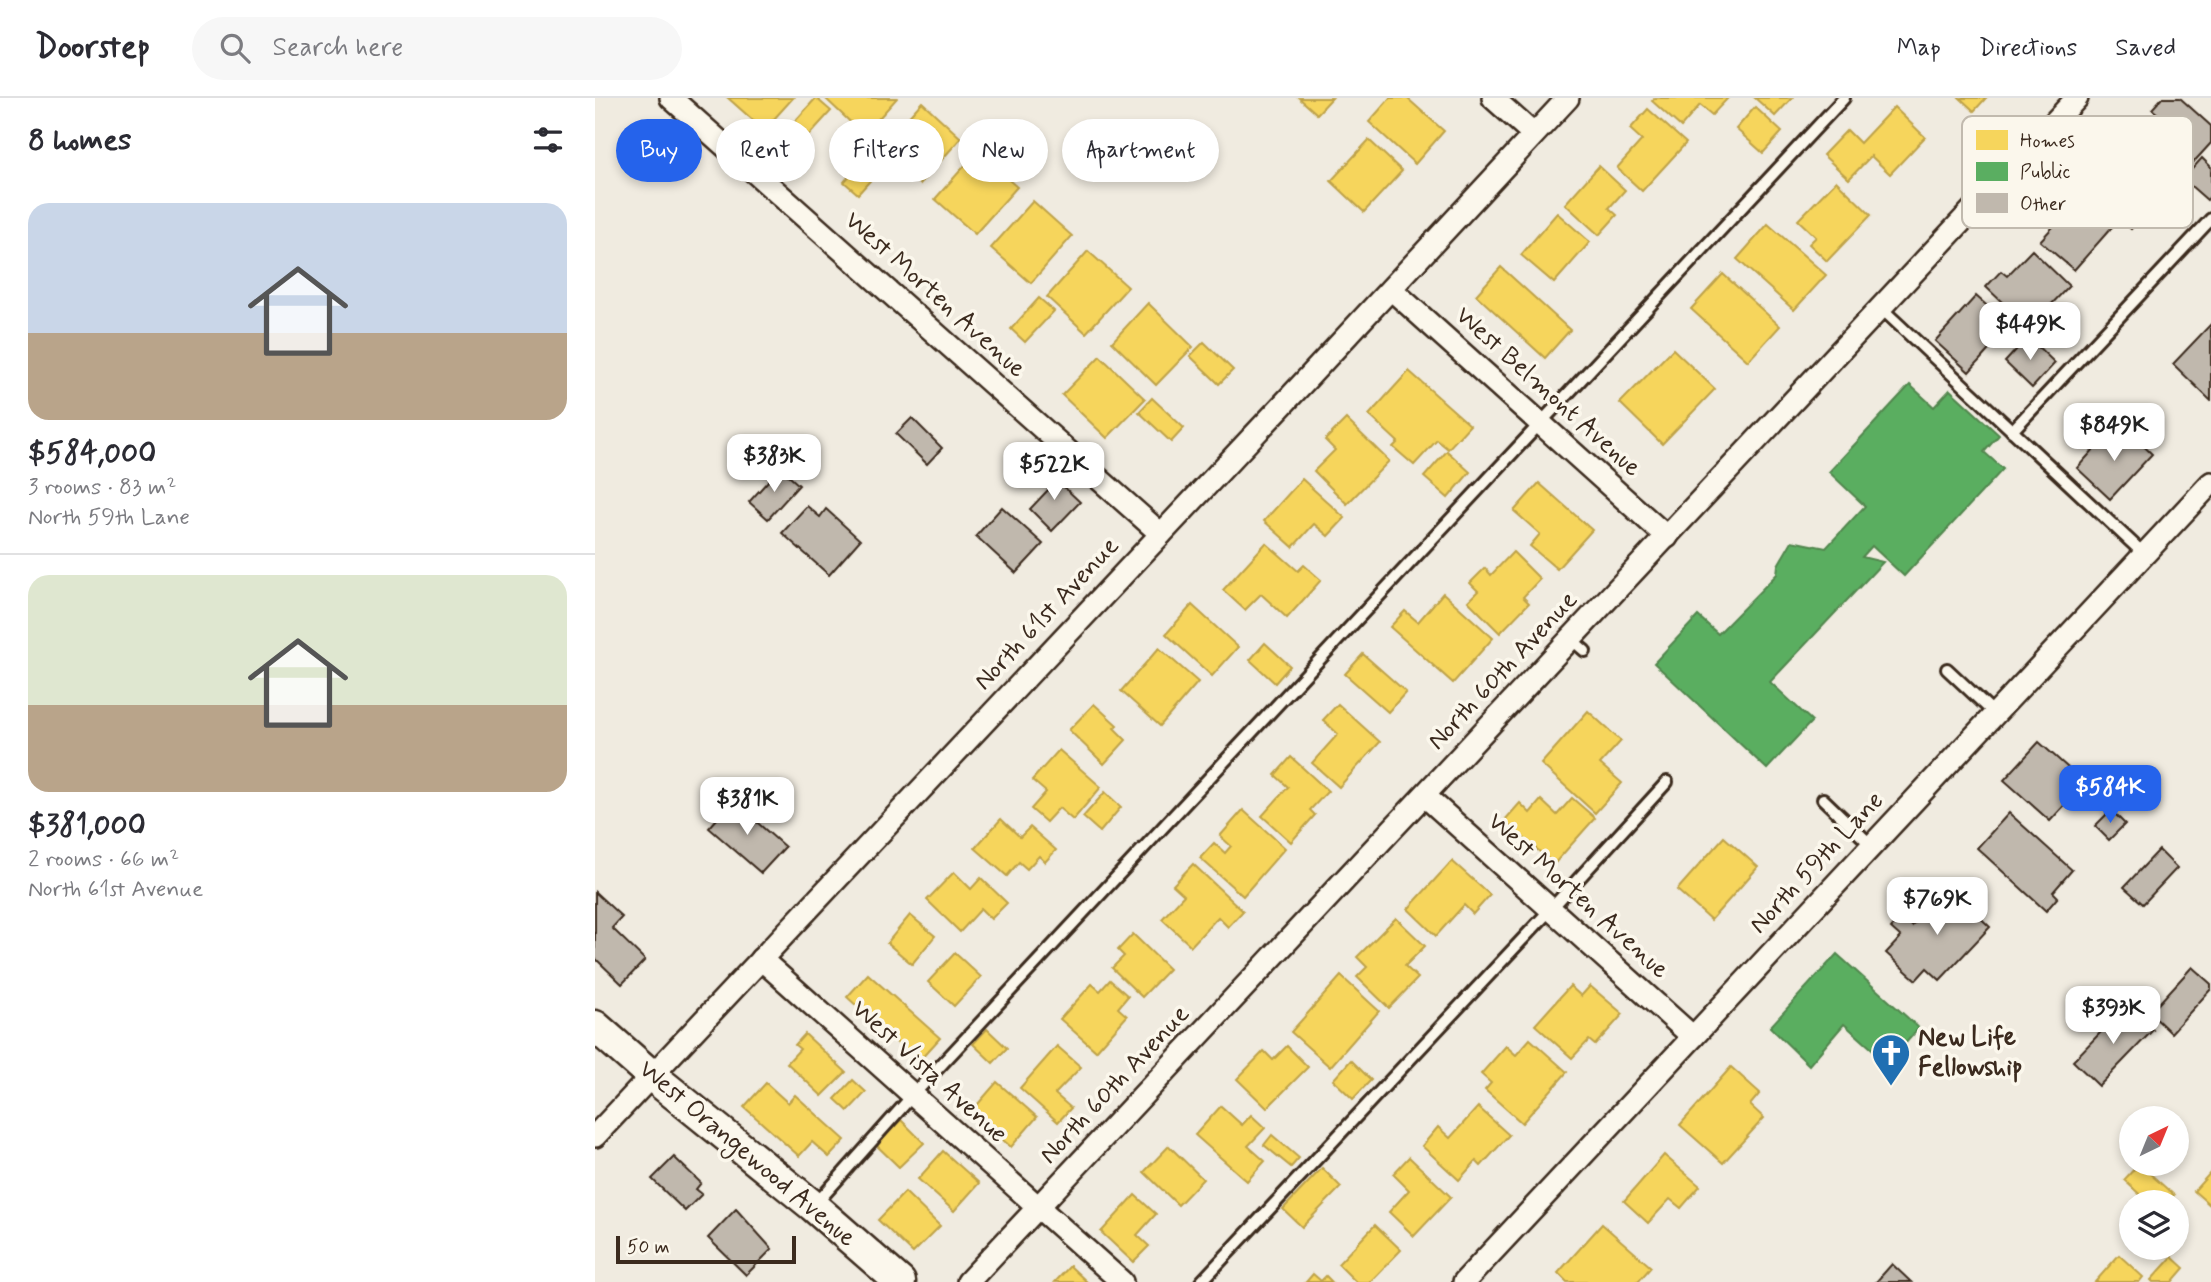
<!DOCTYPE html>
<html lang="en">
<head>
<meta charset="utf-8">
<style>
  body { margin:0; font-family:Mynerve,sans-serif; background:#f7f7f7; color:#2b2b33; height:100vh; display:flex; flex-direction:column; font-size:26px; white-space:nowrap }
  * { box-sizing:border-box; margin:0 }
  p { font-size:23px; color:#7c7c81 }
  .icon { flex:none; width:38px; height:38px; fill:none; stroke:currentColor; stroke-width:2; stroke-linecap:round; stroke-linejoin:round }
  .map { position:relative; flex:1; overflow:hidden }
  .side { display:flex; flex-direction:column; background:#fff; width:595px }
  .side>* { flex:none }
  .guide { position:absolute; left:21px; top:21px; width:665px; height:63px; display:flex; gap:14px }
  .needle { width:46px; rotate:43deg }
  .fabs { position:absolute; left:1524px; top:1008px; display:grid; gap:14px }
  .fabs a { display:grid; place-items:center; width:70px; height:70px; border-radius:50%; background:#fff; box-shadow:0 4px 10px #0003; font-size:35px }
  .scale { position:absolute; left:21px; bottom:18px; width:180px; box-sizing:border-box; padding-left:7px; border:4px solid #3b2a1e; border-top:0; font-size:19px; line-height:24px; white-space:nowrap; color:#3b2a1e; -webkit-text-stroke:5px #fbf7ec; paint-order:stroke }
  .price { position:absolute; translate:-50% -60px; padding:0 16px; border-radius:14px; background:#fff; color:#222; font-size:23px; line-height:46px; filter:drop-shadow(0 2px 4px #0008) }
  .price::after { content:''; position:absolute; left:50%; top:42px; width:21px; height:16px; margin-left:-10px; background:inherit; clip-path:polygon(0 0,100% 0,50% 100%) }
  .price.selected { background:#2563eb; color:#fff }
  ul { padding:0; list-style:none }
  li { display:grid; align-content:center; gap:14px; height:371px; padding:0 28px }
  li+li { border-top:2px solid #e1e1e2 }
  li span { display:grid; place-items:center; height:217px; border-radius:21px; color:#555 }
  li>.icon { margin-inline-start:auto }
  span .icon { width:126px; height:126px; fill:#fffc; stroke-width:1 }
  li b { font-size:30px }
  h2 { display:flex; justify-content:space-between; align-items:center; height:84px; padding:0 28px; font-size:30px }
  .tag { padding:0 24px; border-radius:32px; background:#fff; box-shadow:0 4px 10px #0003; font-size:24px; line-height:63px }
  .tag.selected { background:#2563eb; color:#fff }
  header { display:flex; align-items:center; gap:42px; box-sizing:border-box; height:98px; padding:0 35px; background:#fff; border-bottom:2px solid #e1e1e2 }
  header strong { font-size:33px }
  nav { display:flex; gap:38px; margin-inline-start:auto; font-size:24px }
  .search { width:490px; height:63px; background:#f7f7f7; display:flex; align-items:center; gap:18px; box-sizing:border-box; padding:0 24px; border-radius:38px; color:#7c7c81; font-size:26px }
  main { display:flex; flex:1; min-height:0 }
  .map>svg:first-child { display:block }
  .homes { fill:#f6d55c; stroke:#bea249; stroke-width:2 }
  .public { fill:#5aae61; stroke:#51864d; stroke-width:2 }
  .building { fill:#c0b8ad; stroke:#3b2a1e; stroke-width:2 }
  .lines { fill:none; stroke-linecap:round; stroke-linejoin:round }
  .lane-casing { stroke:#3b2a1e; stroke-width:16 }
  .street-casing { stroke:#3b2a1e; stroke-width:26 }
  .secondary-casing { stroke:#3b2a1e; stroke-width:35 }
  .lane { stroke:#fbf7ec; stroke-width:10 }
  .street { stroke:#fbf7ec; stroke-width:21 }
  .secondary { stroke:#fbf7ec; stroke-width:30 }
  .labels { text-anchor:middle; dominant-baseline:central; stroke-width:7; stroke-linejoin:round; paint-order:stroke }
  .street-label { font-size:26px; fill:#3b2a1e; stroke:#fbf7ec }
  .poi-label { font-size:26px; font-weight:bold; fill:#3b2a1e; stroke:#fbf7ec; text-anchor:start }
  .key { fill:#fbf7ec; stroke:#c1baae; stroke-width:2 }
  .key-label { font-size:19px; fill:#3b2a1e }
</style>
</head>
<body>
<header>
<strong>Doorstep</strong>
<div class="search"><svg class="icon" aria-label="search" viewBox="0 0 24 24"><circle cx="10" cy="10" r="6"/><path d="M15 15l6 6"/></svg>Search here</div>
<nav><a>Map</a><a>Directions</a><a>Saved</a></nav>
</header>
<main>
<section class="side">
<h2>8 homes<svg class="icon" aria-label="filters" viewBox="0 0 24 24"><path d="M4 7h16M4 17h16"/><circle cx="9" cy="7" r="2"/><circle cx="15" cy="17" r="2"/></svg></h2>
<ul>
<li><span style="background:linear-gradient(#c9d6e8 60%,#b9a48a 0)"><svg class="icon" aria-label="home" viewBox="0 0 24 24"><path d="M3 11l9-7 9 7M6 9v11h12V9"/></svg></span><div><b>$584,000</b><p>3 rooms · 83 m²</p><p>North 59th Lane</p></div></li>
<li><span style="background:linear-gradient(#dfe7d0 60%,#b9a48a 0)"><svg class="icon" aria-label="home" viewBox="0 0 24 24"><path d="M3 11l9-7 9 7M6 9v11h12V9"/></svg></span><div><b>$381,000</b><p>2 rooms · 66 m²</p><p>North 61st Avenue</p></div></li>
</ul>
</section>
<div class="map">
<svg width="1616" height="1184" viewBox="0 0 1616 1184">
  <rect width="100%" height="100%" fill="#f0ebe0"/>
  <filter id="ink" filterUnits="userSpaceOnUse"><feTurbulence type="fractalNoise" baseFrequency=".0143" numOctaves="2"/><feDisplacementMap in="SourceGraphic" scale="14" xChannelSelector="R" yChannelSelector="G"/><feConvolveMatrix kernelMatrix="1 2 1 2 8 2 1 2 1" color-interpolation-filters="sRGB"/></filter>
  <g filter="url(#ink)">
    <!-- homes -->
    <g class="homes">
      <path d="M133,0H198L169,32Z"/>
      <path d="M221,0L236,13L206,46L192,32Z"/>
      <path d="M230,0H302L269,37Z"/>
      <path d="M704,0H737L722,16Z"/>
      <path d="M795,0H812L849,33L820,66L774,24Z"/>
      <path d="M1060,0H1133L1117,17L1105,7L1086,29L1057,3Z"/>
      <path d="M1160,0H1197L1180,18Z"/>
      <path d="M1365,0H1391L1379,13Z"/>
      <path d="M327,4L366,40L325,86L286,50Z"/>
      <path d="M1160,9L1187,34L1168,55L1141,31Z"/>
      <path d="M1299,9L1330,39L1295,76L1276,58L1254,81L1228,57L1252,32L1265,45Z"/>
      <path d="M1053,11L1091,45L1047,93L1022,70L1047,42L1035,31Z"/>
      <path d="M774,42L807,73L769,114L736,83Z"/>
      <path d="M277,51L292,64L263,96L249,84Z"/>
      <path d="M382,54L422,89L380,136L340,101Z"/>
      <path d="M1004,68L1030,92L1014,110L1022,117L1004,137L970,106Z"/>
      <path d="M1241,83L1276,117L1232,163L1214,146L1221,139L1203,122Z"/>
      <path d="M438,103L477,138L436,185L396,150Z"/>
      <path d="M962,115L995,144L959,185L926,157Z"/>
      <path d="M1173,126L1231,177L1199,212L1142,161Z"/>
      <path d="M493,153L533,189L491,235L452,199Z"/>
      <path d="M906,169L975,232L950,260L881,197Z"/>
      <path d="M1128,176L1185,228L1153,263L1096,211Z"/>
      <path d="M444,200L459,213L430,244L416,231Z"/>
      <path d="M553,205L598,249L561,287L517,244Z"/>
      <path d="M609,244L638,272L624,286L595,258Z"/>
      <path d="M1078,251L1120,291L1067,346L1025,305Z"/>
      <path d="M505,258L550,301L512,340L467,297Z"/>
      <path d="M814,273L875,327L853,351L842,342L819,367L798,349L803,344L774,317Z"/>
      <path d="M557,300L589,330L576,344L544,314Z"/>
      <path d="M751,321L794,363L752,406L719,373L740,352L730,342Z"/>
      <path d="M852,353L875,374L853,400L829,379Z"/>
      <path d="M707,381L750,420L733,438L719,426L698,449L669,423Z"/>
      <path d="M944,385L997,432L962,471L935,448L945,436L919,413Z"/>
      <path d="M671,445L703,473L709,467L726,482L692,520L666,496L650,512L628,492Z"/>
      <path d="M918,454L945,481L928,499L934,505L905,535L873,503L883,493L875,485L890,470L896,477Z"/>
      <path d="M848,495L898,540L858,585L795,529L810,513L823,524Z"/>
      <path d="M597,507L643,549L617,578L571,536Z"/>
      <path d="M670,545L695,568L680,585L655,562Z"/>
      <path d="M564,550L603,584L565,628L526,593Z"/>
      <path d="M768,556L811,594L793,614L750,576Z"/>
      <path d="M499,606L522,627L519,630L531,642L509,666L474,632Z"/>
      <path d="M743,606L785,644L744,689L717,665L743,636L728,622Z"/>
      <path d="M993,613L1026,643L1005,666L1027,685L1000,715L946,666Z"/>
      <path d="M464,652L506,689L478,722L464,710L451,724L436,711L451,694L437,682Z"/>
      <path d="M696,659L733,693L715,712L720,717L696,744L667,718L693,689L680,677Z"/>
      <path d="M510,694L526,709L505,734L488,719Z"/>
      <path d="M977,700L1000,720L959,766L909,723L925,705L935,715L946,702L962,717Z"/>
      <path d="M648,712L690,750L648,798L605,760L619,745L630,755L636,748L625,738Z"/>
      <path d="M406,721L425,739L435,729L461,752L450,764L444,758L432,771L424,764L412,778L380,750Z"/>
      <path d="M1129,739L1163,769L1116,822L1082,792Z"/>
      <path d="M857,763L895,797L878,816L869,807L841,838L813,811Z"/>
      <path d="M598,766L648,813L633,829L623,819L596,848L567,821L589,797L578,787Z"/>
      <path d="M359,774L376,791L386,780L412,805L396,821L386,811L365,834L332,802Z"/>
      <path d="M315,817L340,838L317,866L292,845Z"/>
      <path d="M801,820L830,848L810,868L823,880L794,910L762,879L772,869L762,859Z"/>
      <path d="M538,836L574,871L547,899L517,870L529,858L523,852Z"/>
      <path d="M360,855L386,879L359,908L333,884Z"/>
      <path d="M273,876L345,940L323,964L252,899Z"/>
      <path d="M746,878L784,913L735,969L696,934Z"/>
      <path d="M515,882L533,898L523,910L532,918L501,953L465,921L497,886L505,893Z"/>
      <path d="M975,888L986,898L995,888L1028,916L1000,947L994,942L977,960L940,927Z"/>
      <path d="M392,931L412,950L398,965L378,946Z"/>
      <path d="M210,936L251,974L227,998L192,965L205,951L200,947Z"/>
      <path d="M935,941L972,974L927,1025L890,992L896,985L886,976L911,948L921,957Z"/>
      <path d="M462,948L486,969L460,996L476,1010L463,1024L425,990Z"/>
      <path d="M692,948L713,969L672,1010L642,981L669,953L678,962Z"/>
      <path d="M756,962L776,982L758,1001L738,982Z"/>
      <path d="M1136,969L1165,995L1155,1007L1169,1020L1128,1065L1085,1027Z"/>
      <path d="M258,982L271,994L253,1013L240,1001Z"/>
      <path d="M402,984L442,1019L416,1049L376,1014Z"/>
      <path d="M171,985L193,1005L200,997L250,1042L234,1059L217,1044L204,1058L149,1009Z"/>
      <path d="M626,1008L647,1027L656,1017L670,1030L653,1048L670,1063L652,1083L600,1037Z"/>
      <path d="M883,1009L914,1037L886,1068L881,1063L864,1082L827,1048L843,1029L855,1040Z"/>
      <path d="M306,1022L329,1045L304,1069L281,1047Z"/>
      <path d="M677,1037L704,1060L696,1069L669,1047Z"/>
      <path d="M574,1048L608,1081L583,1107L549,1074Z"/>
      <path d="M348,1053L384,1085L359,1113L323,1081Z"/>
      <path d="M1069,1057L1105,1088L1086,1110L1075,1101L1053,1125L1029,1103Z"/>
      <path d="M814,1059L856,1099L819,1138L794,1114L814,1092L798,1076Z"/>
      <path d="M1544,1066L1579,1097L1573,1104H1553L1529,1082Z"/>
      <path d="M727,1070L746,1089L707,1129L688,1111Z"/>
      <path d="M1616,1074V1108L1599,1093Z"/>
      <path d="M310,1094L345,1128L318,1155L283,1122Z"/>
      <path d="M540,1097L561,1116L542,1137L554,1148L538,1164L506,1134Z"/>
      <path d="M1007,1126L1056,1169L1043,1184H972L963,1175Z"/>
      <path d="M780,1127L806,1152L775,1184H761L743,1166Z"/>
      <path d="M1524,1157L1548,1179L1544,1184H1500Z"/>
      <path d="M1577,1159L1589,1170L1577,1184H1558L1556,1182Z"/>
      <path d="M475,1168L492,1184H460Z"/>
      <path d="M718,1176L726,1183L731,1178L737,1184H711Z"/>
    </g>
    <!-- public -->
    <g class="public">
      <path d="M1315,287L1339,309L1355,292L1404,337L1389,354L1408,371L1309,478L1277,448L1267,459L1288,464L1175,584L1217,623L1172,671L1059,565L1103,518L1123,536L1182,476L1183,467L1197,443L1231,450L1270,408L1234,374Z"/>
      <path d="M1242,856L1324,930L1293,965L1249,926L1214,967L1175,929Z"/>
    </g>
    <!-- building -->
    <g class="building">
      <path d="M1567,0H1585L1616,28V45L1585,79L1549,46L1570,22L1557,11Z"/>
      <path d="M1521,37L1576,87L1536,131L1489,88L1516,59L1508,51Z"/>
      <path d="M1607,60L1616,69V97L1612,102L1588,81Z"/>
      <path d="M1478,95L1517,129L1479,172L1445,143L1469,117L1464,112Z"/>
      <path d="M1437,152L1474,188L1450,213L1445,208L1429,225L1391,189L1406,173L1412,178Z"/>
      <path d="M1381,198L1408,222L1394,238L1401,244L1374,274L1340,243Z"/>
      <path d="M1616,226V303L1578,266Z"/>
      <path d="M1433,239L1460,265L1437,290L1410,264Z"/>
      <path d="M317,320L347,350L332,366L301,336Z"/>
      <path d="M1532,332L1557,356L1515,401L1482,370L1509,340L1517,348Z"/>
      <path d="M185,370L204,387L173,421L154,404Z"/>
      <path d="M450,371L485,404L457,433L435,411L454,391L442,379Z"/>
      <path d="M212,408L225,419L231,411L265,442L234,477L187,435Z"/>
      <path d="M407,409L448,446L421,475L381,438Z"/>
      <path d="M1444,644L1490,685L1455,723L1409,682Z"/>
      <path d="M138,703L190,749L166,775L114,730Z"/>
      <path d="M1516,712L1530,726L1514,742L1500,728Z"/>
      <path d="M1414,715L1477,772L1458,794L1463,799L1451,813L1382,750Z"/>
      <path d="M1564,752L1582,770L1548,806L1529,789Z"/>
      <path d="M1353,789L1395,829L1345,882L1332,870L1321,882L1291,855L1306,839L1296,830L1307,818L1317,828Z"/>
      <path d="M0,794L27,819L17,830L50,862L27,886L0,860Z"/>
      <path d="M1597,869L1616,886V891L1576,935L1555,915Z"/>
      <path d="M1532,907L1558,932L1504,988L1478,963Z"/>
      <path d="M79,1059L106,1085L101,1091L107,1096L90,1113L57,1081Z"/>
      <path d="M141,1111L177,1151L151,1177L113,1140Z"/>
      <path d="M1297,1166L1316,1184H1281Z"/>
    </g>
    <g class="lines">
      <!-- lane casing -->
      <g class="lane-casing">
        <g id="lane">
          <path d="M1286,210L1549,456"/>
          <path d="M1417,333L1616,121"/>
          <path d="M976,541L990,553"/>
          <path d="M1352,571L1400,616"/>
          <path d="M1228,701L1277,748"/>
          <path d="M219,1108L318,997L1249,0"/>
          <path d="M606,1184L955,812L1072,684"/>
        </g>
      </g>
      <!-- street casing -->
      <g class="street-casing">
        <g id="street">
          <path d="M76,0L566,436"/>
          <path d="M898,0L938,36"/>
          <path d="M796,191L1072,439"/>
          <path d="M830,698L1098,939"/>
          <path d="M166,861L527,1184"/>
          <path d="M0,1038L710,283L973,0"/>
          <path d="M373,1184L1482,0"/>
          <path d="M869,1184L1616,385"/>
        </g>
      </g>
      <!-- secondary casing -->
      <g class="secondary-casing">
        <path id="secondary" d="M0,928L57,978L218,1108L305,1184"/>
      </g>
      <!-- lane -->
      <use href="#lane" class="lane"/>
      <!-- street -->
      <use href="#street" class="street"/>
      <!-- secondary -->
      <use href="#secondary" class="secondary"/>
    </g>
  </g>
  <!-- icons -->
  <defs>
    <g id="church-pin" transform="scale(2.0125)"><path d="M0 17L-7.5 6A9.5 9.5 0 1 1 7.5 6Z" fill="#1f6fb2" stroke="#fbf7ec"/><path d="M-1.2-6h2.4v3.5h3.3v2.4h-3.3V6h-2.4V-.1h-3.3v-2.4h3.3Z" fill="#fff"/></g>
  </defs>
  <g fill-rule="evenodd">
    <use href="#church-pin" x="1296" y="955"/>
  </g>
  <g class="labels">
    <!-- street labels -->
    <g class="street-label">
      <text transform="translate(340 197) rotate(42)">West Morten Avenue</text>
      <text transform="translate(953 294) rotate(42)">West Belmont Avenue</text>
      <text transform="translate(452 516) rotate(-47)">North 61st Avenue</text>
      <text transform="translate(908 573) rotate(-47)">North 60th Avenue</text>
      <text transform="translate(1222 765) rotate(-47)">North 59th Lane</text>
      <text transform="translate(983 798) rotate(42)">West Morten Avenue</text>
      <text transform="translate(334 974) rotate(42)">West Vista Avenue</text>
      <text transform="translate(520 987) rotate(-47)">North 60th Avenue</text>
      <text transform="translate(152 1056) rotate(40)">West Orangewood Avenue</text>
    </g>
    <!-- poi labels -->
    <g class="poi-label">
      <text x="1323" y="940">New Life<tspan x="1323" dy="30">Fellowship</tspan></text>
    </g>
  </g>
  <!-- legend -->
  <rect x="1367" y="18" width="231" height="112" rx="10" class="key"/>
  <rect x="1381" y="32" width="32" height="20" fill="#f6d55c"/>
  <rect x="1381" y="64" width="32" height="19" fill="#5aae61"/>
  <rect x="1381" y="95" width="32" height="20" fill="#c0b8ad"/>
  <g class="key-label">
    <text x="1425" y="49">Homes</text>
    <text x="1425" y="80">Public</text>
    <text x="1425" y="112">Other</text>
  </g>
</svg>
<div class="fabs">
<a><svg class="needle" viewBox="-14 -14 28 28"><path d="M0-13l5 13h-10z" fill="#e53935"/><path d="M0 13l5-13h-10z" fill="#7c7c81"/></svg></a>
<a><svg class="icon" aria-label="layers" viewBox="0 0 24 24"><path d="M12 4l9 5-9 5-9-5zM3 14l9 5 9-5"/></svg></a>
</div>
<div class="scale">50 m</div>
<b class="price" style="left:1435px;top:264px">$449K</b>
<b class="price" style="left:1519px;top:365px">$849K</b>
<b class="price" style="left:179px;top:396px">$383K</b>
<b class="price" style="left:459px;top:404px">$522K</b>
<b class="price selected" style="left:1515px;top:727px">$584K</b>
<b class="price" style="left:152px;top:739px">$381K</b>
<b class="price" style="left:1342px;top:839px">$769K</b>
<b class="price" style="left:1518px;top:948px">$393K</b>
<div class="guide">
<a class="tag selected">Buy</a>
<a class="tag">Rent</a>
<a class="tag">Filters</a>
<a class="tag">New</a>
<a class="tag">Apartment</a>
</div>
</div>
</main>
</body>
</html>
